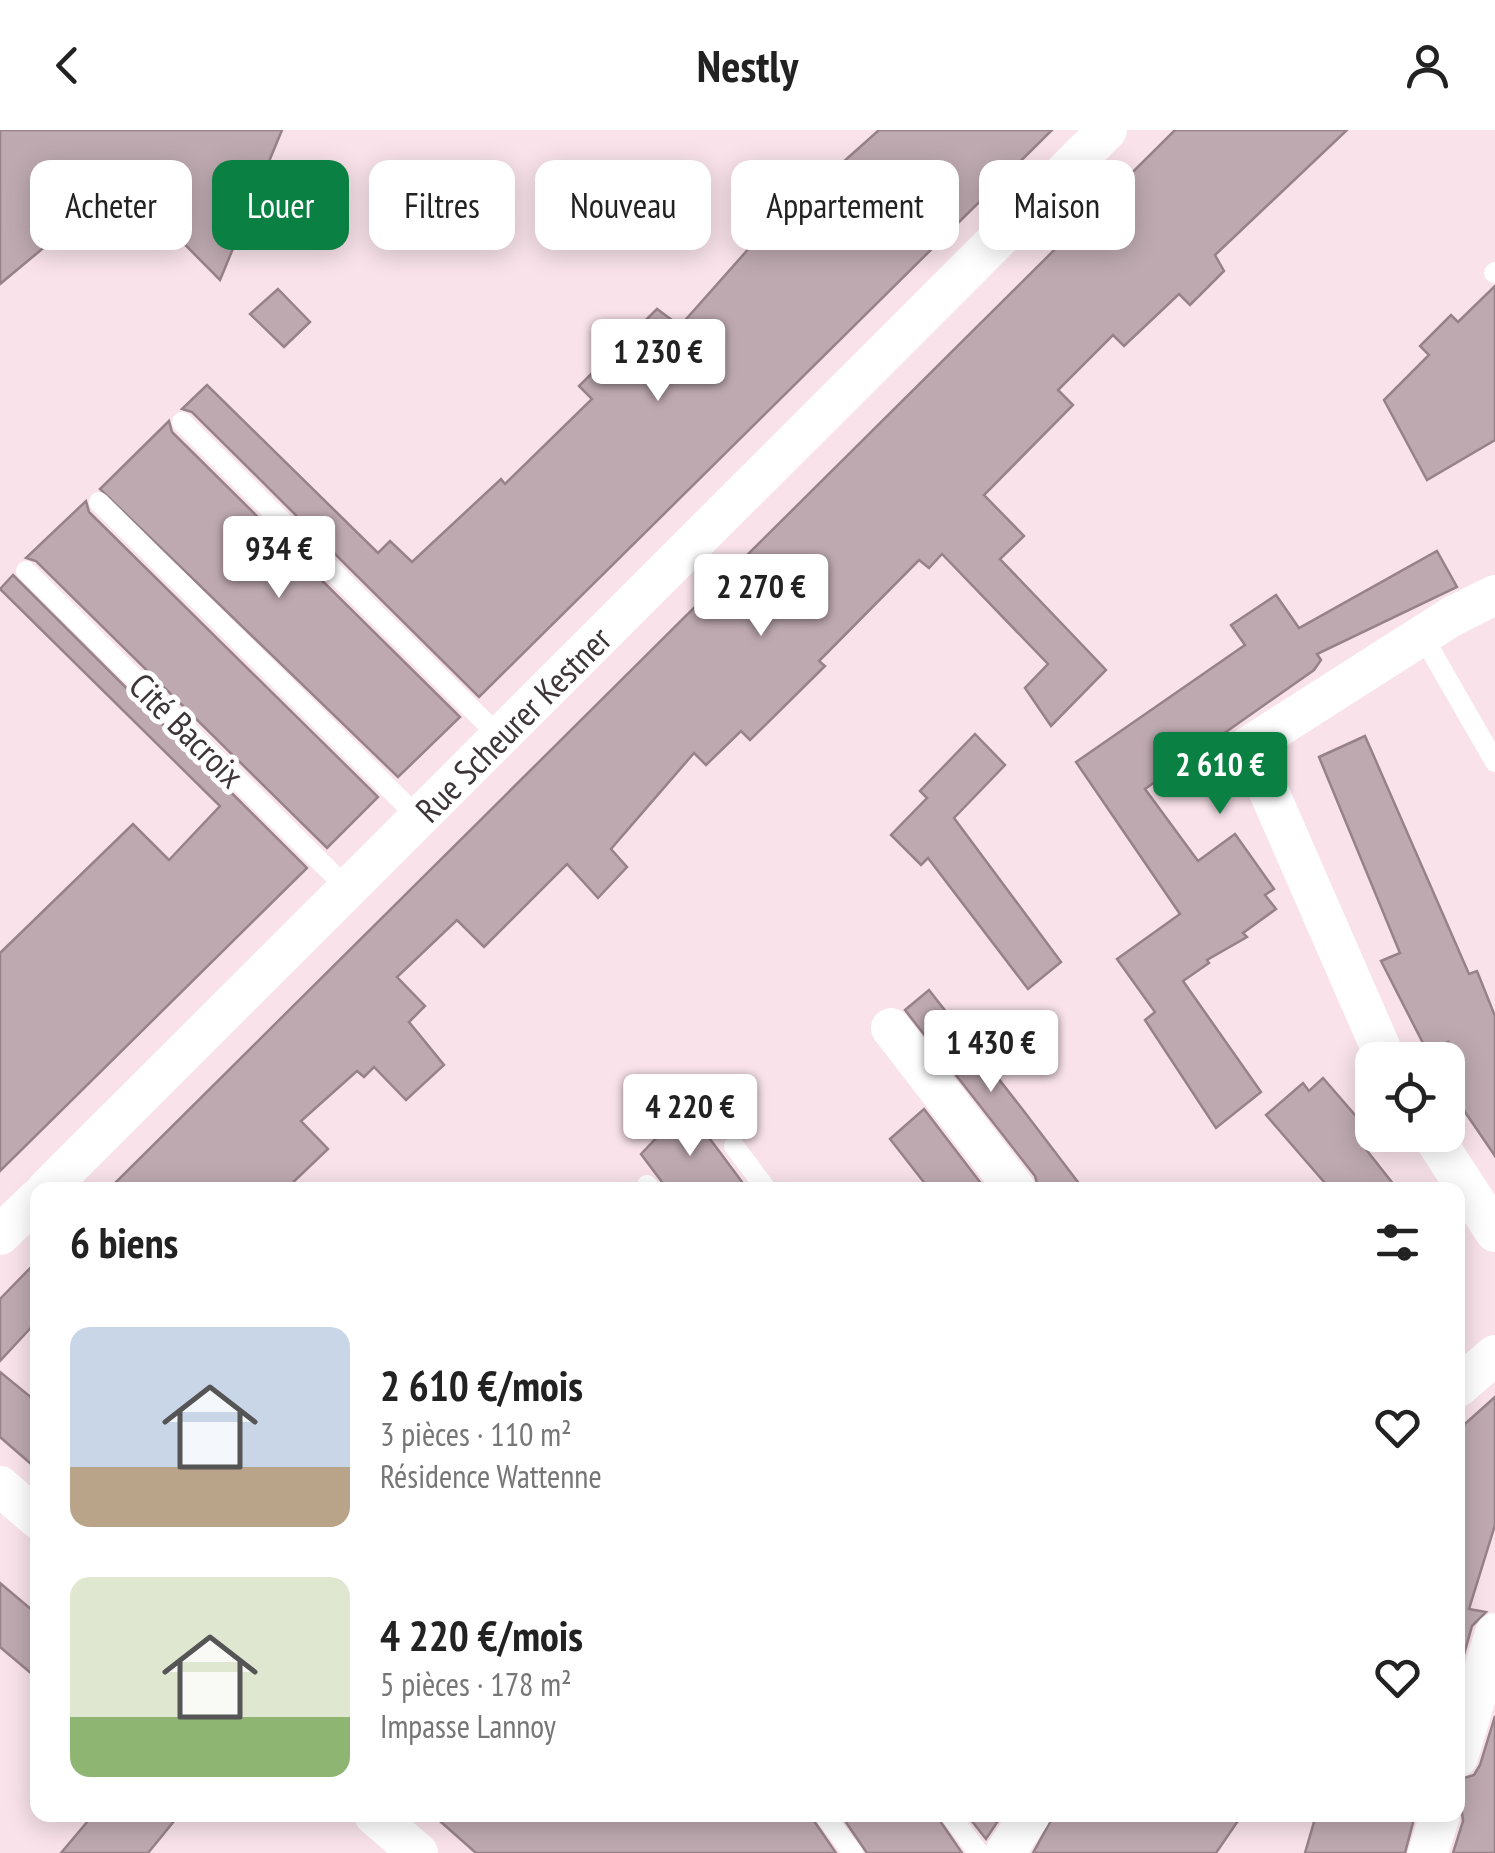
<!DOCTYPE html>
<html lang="fr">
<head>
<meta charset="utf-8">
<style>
  body { margin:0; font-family:"PT Sans Narrow",sans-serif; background:#f2f2f2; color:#222; height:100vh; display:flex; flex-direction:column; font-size:38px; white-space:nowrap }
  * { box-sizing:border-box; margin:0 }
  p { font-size:32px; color:#767676 }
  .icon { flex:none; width:55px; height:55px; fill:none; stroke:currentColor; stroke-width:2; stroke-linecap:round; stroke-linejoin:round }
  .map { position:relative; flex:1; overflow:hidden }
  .drawer { position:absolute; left:30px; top:1052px; width:1435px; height:640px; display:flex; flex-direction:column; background:#fff; border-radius:20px; box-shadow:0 5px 25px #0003 }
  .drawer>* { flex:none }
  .top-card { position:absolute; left:30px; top:30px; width:1435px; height:90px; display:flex; gap:20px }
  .controls { position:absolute; left:1355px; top:912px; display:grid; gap:20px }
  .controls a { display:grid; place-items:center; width:110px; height:110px; border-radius:20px; background:#fff; box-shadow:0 5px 25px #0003; font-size:50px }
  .price { position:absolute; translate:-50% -85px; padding:0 22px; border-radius:10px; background:#fff; color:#222; font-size:32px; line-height:65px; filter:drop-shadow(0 2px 5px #0008) }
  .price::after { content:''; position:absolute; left:50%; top:60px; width:30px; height:22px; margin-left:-15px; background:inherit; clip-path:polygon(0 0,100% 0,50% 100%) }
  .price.current { background:#0b8043; color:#fff }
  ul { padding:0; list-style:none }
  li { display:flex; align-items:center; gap:30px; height:250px; padding:0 40px }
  li span { display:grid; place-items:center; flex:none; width:280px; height:200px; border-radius:20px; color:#555 }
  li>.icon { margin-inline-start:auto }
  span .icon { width:120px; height:120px; fill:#fffc; stroke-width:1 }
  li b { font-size:42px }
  h2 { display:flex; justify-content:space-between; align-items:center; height:120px; padding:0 40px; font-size:42px }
  .tag { padding:0 35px; border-radius:20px; background:#fff; box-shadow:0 5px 25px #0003; font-size:35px; line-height:90px }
  .tag.current { background:#0b8043; color:#fff }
  header { display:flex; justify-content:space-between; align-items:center; height:130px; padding:0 40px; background:#fff; font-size:45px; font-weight:600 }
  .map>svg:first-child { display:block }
  .building { fill:#bea9b0; stroke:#978289; stroke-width:2.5 }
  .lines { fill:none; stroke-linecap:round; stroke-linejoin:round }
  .service { stroke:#fff; stroke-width:20 }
  .minor { stroke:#fff; stroke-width:40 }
  .labels { text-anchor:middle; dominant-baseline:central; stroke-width:10; stroke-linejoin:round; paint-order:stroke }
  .street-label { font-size:35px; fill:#3e3538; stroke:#fff }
</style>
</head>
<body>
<header><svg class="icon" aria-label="back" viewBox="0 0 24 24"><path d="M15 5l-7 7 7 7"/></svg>Nestly<svg class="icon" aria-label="person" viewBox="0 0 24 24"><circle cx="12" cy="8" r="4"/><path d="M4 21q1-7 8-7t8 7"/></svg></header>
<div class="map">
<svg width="1495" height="1723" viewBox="0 0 1495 1723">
  <rect width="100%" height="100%" fill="#f9e2ea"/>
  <!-- building -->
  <g class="building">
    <path d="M0,0H282L220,150L127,56V49L123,52L116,45L109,51L116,60L77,102L71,95L0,154Z"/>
    <path d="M879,0H1052L479,567L192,282L182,279L207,255L378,423L390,411L412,432L501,349L505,354L592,269L579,256L657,179L680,196L759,107Z"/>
    <path d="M1175,0H1347L1215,125L1224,141L1190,175L1179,164L1124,216L1113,205L1058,260L1073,275L984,365L1024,406L1000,429L1106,540L1051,596L1025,558L1048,534L942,424L929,438L919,430L819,531L825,536L750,610L741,601L706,635L694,623L611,719L627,737L598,768L567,734L484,817L457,790L397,847L425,876L409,892L444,935L406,970L374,937L364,947L357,941L301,991L328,1019L285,1060H108Z"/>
    <path d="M1495,156V310L1427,350L1384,270L1429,225L1420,216L1451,185L1458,192Z"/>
    <path d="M278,159L310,192L284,217L250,184Z"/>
    <path d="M169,291L172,302L460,587L398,647L100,359Z"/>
    <path d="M86,371L89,382L378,667L327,718L36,431L26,428Z"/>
    <path d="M1437,421L1457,457L1317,524L1321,530L1314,540L1145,659L1198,731L1235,704L1274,759L1265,765L1276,779L1243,803L1247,807L1207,830L1209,833L1183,851L1261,962L1216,998L1145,890L1155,882L1117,829L1180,784L1076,632L1245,515L1231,495L1276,465L1299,498Z"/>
    <path d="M13,445L307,738L0,1041V823L133,694L169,730L220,676L0,459Z"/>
    <path d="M975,604L1005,635L954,688L1061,832L1028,859L928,728L921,735L891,705L927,668L920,661Z"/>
    <path d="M1365,606L1469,844L1477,841L1495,886V1026L1448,957V912L1427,921L1381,831L1400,823L1319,627Z"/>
    <path d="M929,860L1023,980L1084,1060H1039L1035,1046L905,880Z"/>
    <path d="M1323,948L1367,999L1357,1008L1398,1060H1331L1266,985L1303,953L1309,961Z"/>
    <path d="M686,977L713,1013L748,1060H668L641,1024Z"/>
    <path d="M924,979L986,1060H930L890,1009Z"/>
    <path d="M38,1130V1190L0,1231V1169Z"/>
    <path d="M0,1242L38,1273V1340L0,1307Z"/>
    <path d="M1495,1267V1395L1469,1479L1486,1482L1472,1496L1458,1546V1300Z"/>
    <path d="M0,1453L38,1485V1549L0,1517Z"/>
    <path d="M1495,1586V1723H1453L1463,1691L1458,1650L1474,1645L1480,1635Z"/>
    <path d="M93,1685H179L148,1723H61Z"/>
    <path d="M433,1685H810L836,1723H476Z"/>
    <path d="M841,1685H936L962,1723H867Z"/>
    <path d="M967,1685H1002L986,1709Z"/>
    <path d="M1054,1685H1242L1216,1723H1033Z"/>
    <path d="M1316,1685H1415L1405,1723H1305Z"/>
  </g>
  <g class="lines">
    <!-- service -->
    <g class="service">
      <path d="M1494,143L1495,142"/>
      <path d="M182,292L500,607"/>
      <path d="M99,372L419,688"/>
      <path d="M26,441L348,759"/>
      <path d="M1422,505L1495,632"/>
      <path d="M734,1016L767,1060"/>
      <path d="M647,1055L651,1060"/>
      <path d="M824,1685L853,1723"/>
      <path d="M950,1685L979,1723"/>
    </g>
    <!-- minor -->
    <g class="minor">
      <path d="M891,898L1016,1060"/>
      <path d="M1386,930L1249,616L1451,487L1495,465"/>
      <path d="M1432,1005L1495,1102"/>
      <path d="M46,1060L1107,0"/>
      <path d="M0,1105L38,1068"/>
      <path d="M1458,1257L1495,1225"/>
      <path d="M0,1356L38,1389"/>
      <path d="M1458,1627L1495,1503"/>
      <path d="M374,1685L418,1723"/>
      <path d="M1005,1723L1030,1685"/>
      <path d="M1428,1723L1440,1685"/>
    </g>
  </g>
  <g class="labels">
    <!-- street labels -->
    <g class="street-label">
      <text transform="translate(513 594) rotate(-45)">Rue Scheurer Kestner</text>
      <text transform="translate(187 600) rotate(45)">Cité Bacroix</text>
    </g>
  </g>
</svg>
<div class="controls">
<a><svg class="icon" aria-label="locate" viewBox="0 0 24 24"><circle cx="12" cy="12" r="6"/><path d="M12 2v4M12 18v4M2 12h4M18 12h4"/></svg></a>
</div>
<b class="price" style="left:658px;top:274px">1 230 €</b>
<b class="price" style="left:279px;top:471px">934 €</b>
<b class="price" style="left:761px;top:509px">2 270 €</b>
<b class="price current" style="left:1220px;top:687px">2 610 €</b>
<b class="price" style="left:991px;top:965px">1 430 €</b>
<b class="price" style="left:690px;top:1029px">4 220 €</b>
<div class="top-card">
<a class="tag">Acheter</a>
<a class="tag current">Louer</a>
<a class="tag">Filtres</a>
<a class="tag">Nouveau</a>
<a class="tag">Appartement</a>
<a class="tag">Maison</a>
</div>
<section class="drawer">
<h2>6 biens<svg class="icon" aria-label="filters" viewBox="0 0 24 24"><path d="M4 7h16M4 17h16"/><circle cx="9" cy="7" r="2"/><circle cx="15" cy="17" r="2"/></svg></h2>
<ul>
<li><span style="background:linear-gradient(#c9d6e8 70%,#b9a48a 0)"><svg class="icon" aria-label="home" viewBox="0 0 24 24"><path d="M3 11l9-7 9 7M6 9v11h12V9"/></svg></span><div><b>2 610 €/mois</b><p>3 pièces · 110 m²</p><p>Résidence Wattenne</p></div><svg class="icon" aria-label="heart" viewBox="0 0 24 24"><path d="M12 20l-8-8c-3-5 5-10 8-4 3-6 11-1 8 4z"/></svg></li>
<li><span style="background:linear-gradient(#dfe7d0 70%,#8fb573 0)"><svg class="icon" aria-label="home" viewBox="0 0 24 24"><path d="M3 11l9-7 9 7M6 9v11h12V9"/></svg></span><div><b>4 220 €/mois</b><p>5 pièces · 178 m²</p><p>Impasse Lannoy</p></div><svg class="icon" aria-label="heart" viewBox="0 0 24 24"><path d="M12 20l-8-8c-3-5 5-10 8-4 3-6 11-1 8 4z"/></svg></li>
</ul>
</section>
</div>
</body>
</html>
